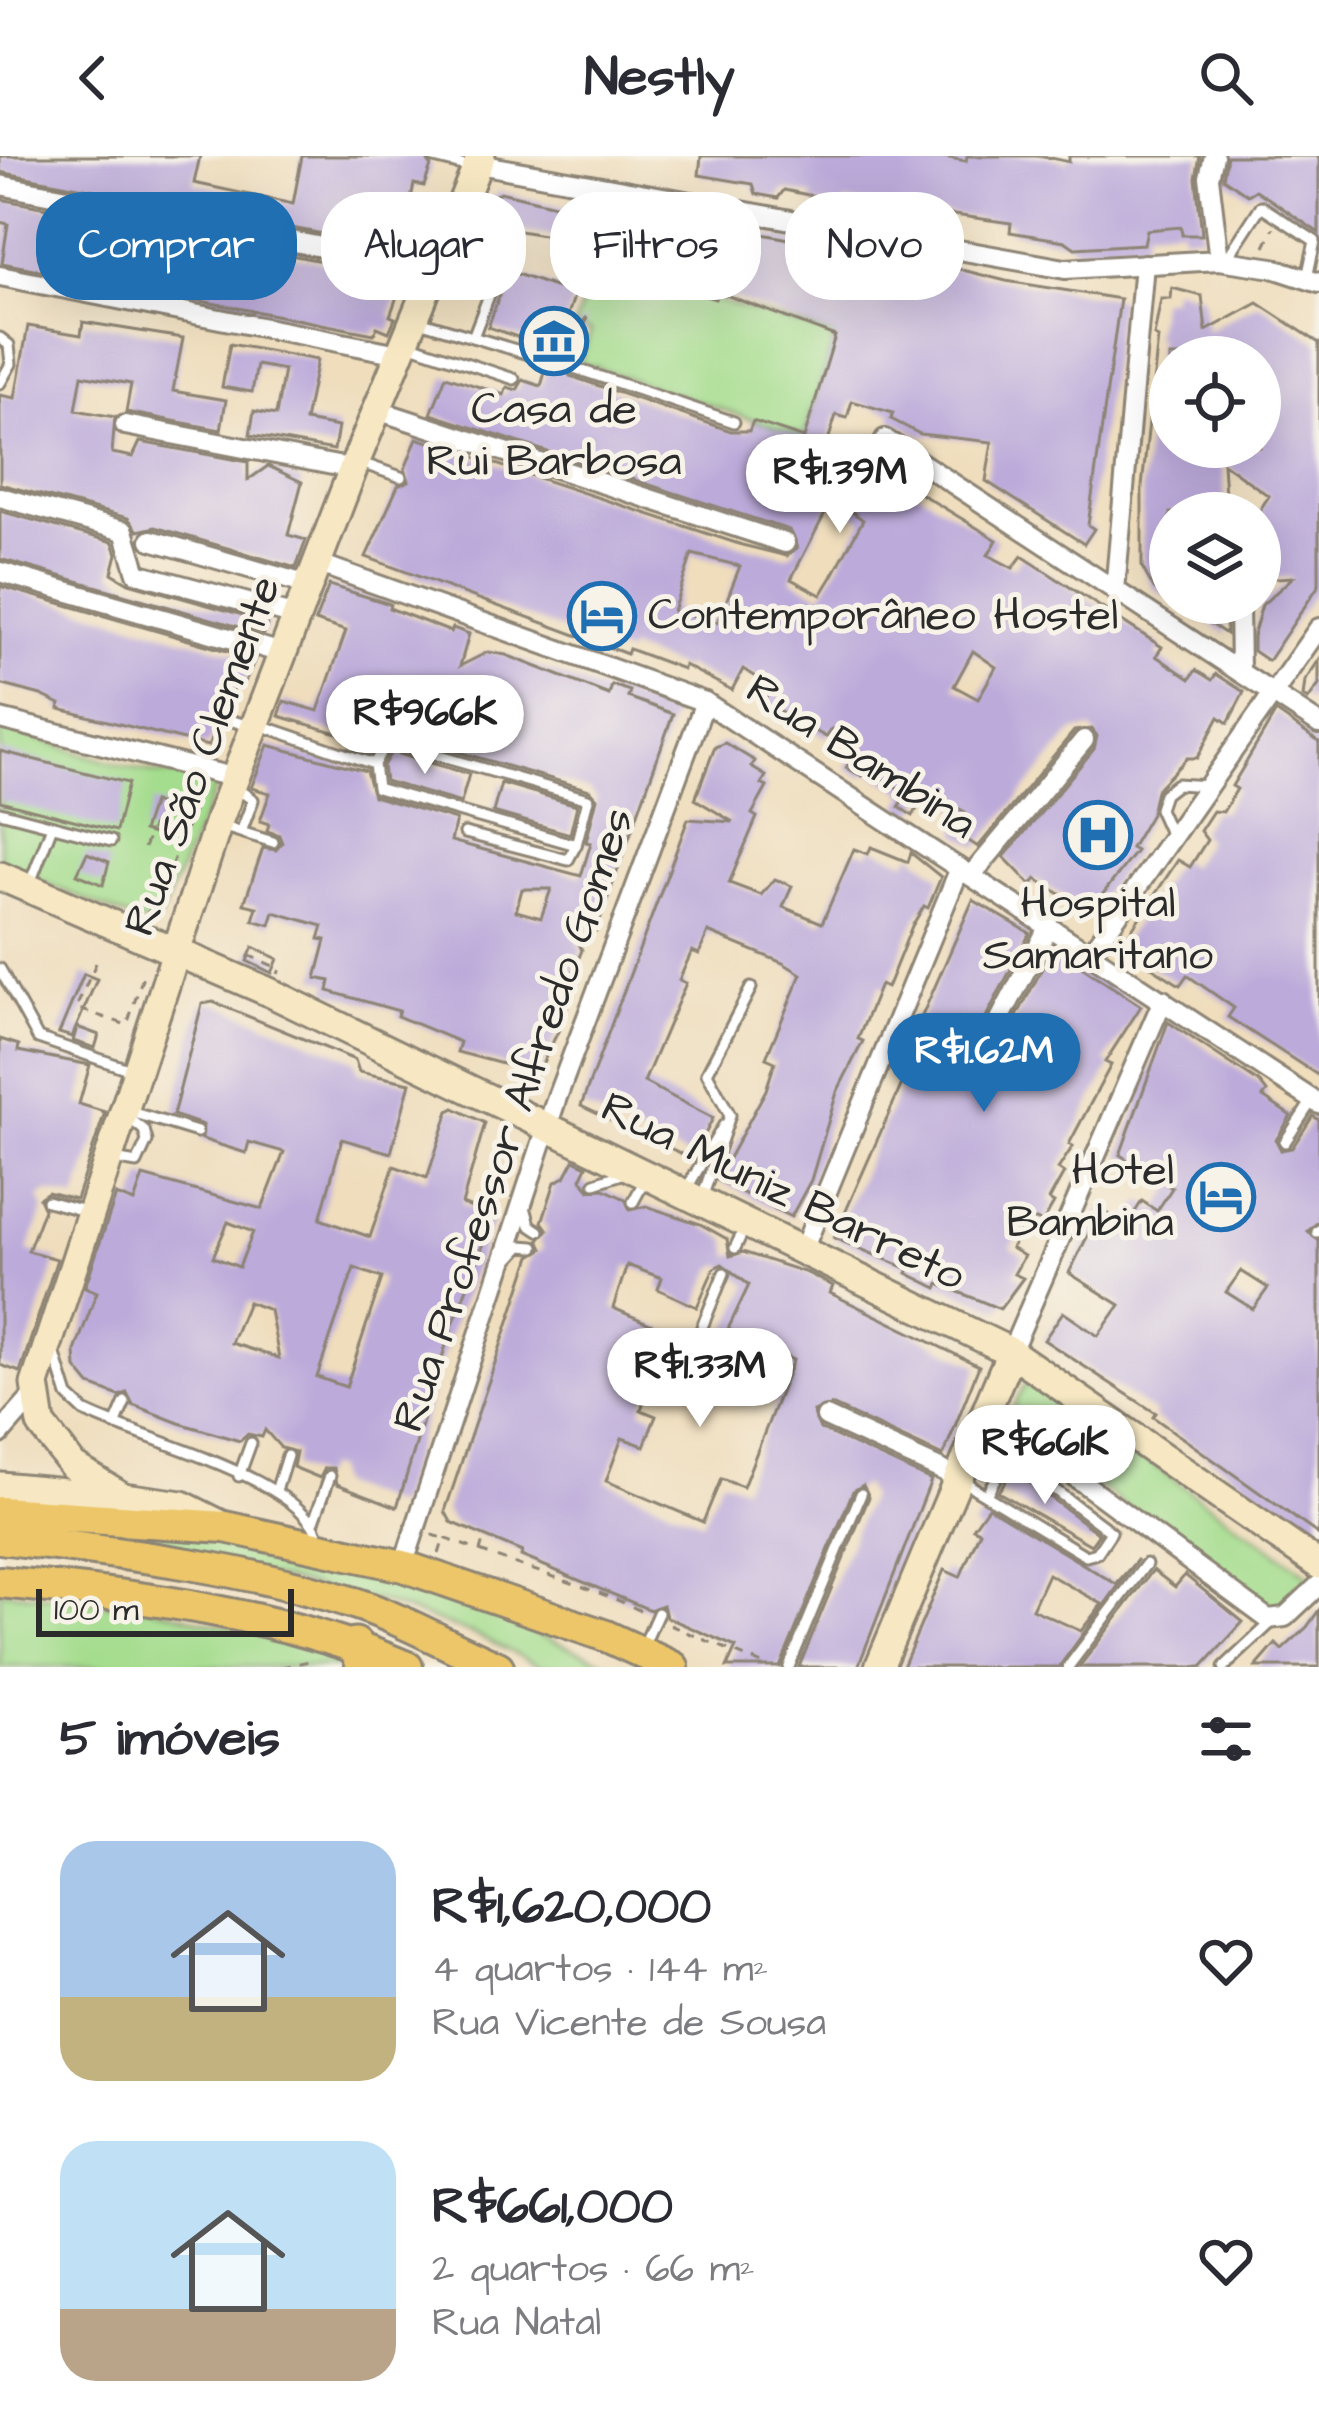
<!DOCTYPE html>
<html lang="pt">
<head>
<meta charset="utf-8">
<style>
  body { margin:0; font-family:"Architects Daughter",sans-serif; background:#f7f7f7; color:#2b2b33; height:100vh; display:flex; flex-direction:column; font-size:45px; white-space:nowrap }
  * { box-sizing:border-box; margin:0 }
  p { font-size:39px; color:#7c7c81 }
  .icon { flex:none; width:66px; height:66px; fill:none; stroke:currentColor; stroke-width:2; stroke-linecap:round; stroke-linejoin:round }
  .map { position:relative; height:1511px; overflow:hidden }
  .sheet { display:flex; flex-direction:column; background:#fff; flex:1 }
  .sheet>* { flex:none }
  .top-card { position:absolute; left:36px; top:36px; width:1248px; height:108px; display:flex; gap:24px }
  .buttons { position:absolute; left:1149px; top:180px; display:grid; gap:24px }
  .buttons a { display:grid; place-items:center; width:132px; height:132px; border-radius:50%; background:#fff; box-shadow:0 12px 48px #0002; font-size:60px }
  .scale { position:absolute; left:36px; bottom:30px; width:258px; box-sizing:border-box; padding-left:12px; border:6px solid #2b2b2b; border-top:0; font-size:33px; line-height:42px; white-space:nowrap; color:#2b2b2b; -webkit-text-stroke:9px #f7f3e8; paint-order:stroke }
  .price { position:absolute; translate:-50% -102px; padding:0 27px; border-radius:42px; background:#fff; color:#222; font-size:39px; line-height:78px; filter:drop-shadow(0 3px 6px #0008) }
  .price::after { content:''; position:absolute; left:50%; top:72px; width:36px; height:27px; margin-left:-18px; background:inherit; clip-path:polygon(0 0,100% 0,50% 100%) }
  .price.selected { background:#1f6fb2; color:#fff }
  ul { padding:0; list-style:none }
  li { display:flex; align-items:center; gap:36px; height:300px; padding:0 60px }
  li span { display:grid; place-items:center; flex:none; width:336px; height:240px; border-radius:36px; color:#555 }
  li>.icon { margin-inline-start:auto }
  span .icon { width:144px; height:144px; fill:#fffc; stroke-width:1 }
  li b { font-size:51px }
  h2 { display:flex; justify-content:space-between; align-items:center; height:144px; padding:0 60px; font-size:51px }
  .pill { padding:0 42px; border-radius:48px; background:#fff; box-shadow:0 12px 48px #0002; font-size:42px; line-height:108px }
  .pill.selected { background:#1f6fb2; color:#fff }
  header { display:flex; justify-content:space-between; align-items:center; height:156px; padding:0 60px; background:#fff; font-size:54px; font-weight:700 }
  .map>svg:first-child { display:block }
  .green { fill:#a5dd8e; stroke:#68845c; stroke-width:3 }
  .building { fill:#bcaada; fill-rule:evenodd }
  .lines { fill:none; stroke-linecap:round; stroke-linejoin:round }
  .lane-casing { stroke:#8d8474; stroke-width:15 }
  .street-casing { stroke:#8d8474; stroke-width:24 }
  .secondary-casing { stroke:#8d8474; stroke-width:33 }
  .primary-casing { stroke:#8d8474; stroke-width:36 }
  .highway-casing { stroke:#8d8474; stroke-width:39 }
  .path { stroke:#8d8474; stroke-width:3; stroke-dasharray:9 9; stroke-linecap:butt }
  .lane { stroke:#fff; stroke-width:9 }
  .street { stroke:#fff; stroke-width:18 }
  .secondary { stroke:#f7e8c3; stroke-width:27 }
  .primary { stroke:#ecc669; stroke-width:30 }
  .highway { stroke:#ecc669; stroke-width:33 }
  .labels { text-anchor:middle; dominant-baseline:central; stroke-width:10; stroke-linejoin:round; paint-order:stroke }
  .poi-label { font-size:45px; fill:#2b2b2b; stroke:#f7f3e8 }
  .street-label { font-size:45px; fill:#2b2b2b; stroke:#f7f3e8 }
</style>
</head>
<body>
<header><svg class="icon" aria-label="back" viewBox="0 0 24 24"><path d="M15 5l-7 7 7 7"/></svg>Nestly<svg class="icon" aria-label="search" viewBox="0 0 24 24"><circle cx="10" cy="10" r="6"/><path d="M15 15l6 6"/></svg></header>
<div class="map">
<svg width="1319" height="1511" viewBox="0 0 1319 1511">
  <rect width="100%" height="100%" fill="#f7f3e8"/>
  <filter id="ink" filterUnits="userSpaceOnUse"><feTurbulence type="fractalNoise" baseFrequency=".00833" numOctaves="2"/><feDisplacementMap in="SourceGraphic" scale="24" xChannelSelector="R" yChannelSelector="G"/><feConvolveMatrix kernelMatrix="1 2 1 2 8 2 1 2 1" color-interpolation-filters="sRGB"/></filter>
  <filter id="wash" filterUnits="userSpaceOnUse"><feTurbulence type="fractalNoise" baseFrequency=".004" numOctaves="4" result="noise"/><feDisplacementMap in="SourceGraphic" scale="48" xChannelSelector="R" yChannelSelector="G"/><feGaussianBlur stdDeviation="2.7" result="paint"/><feColorMatrix in="noise" values="0 0 0 0 0 0 0 0 0 0 0 0 0 0 0 0 0 1.4 0 .05"/><feComposite in="paint" operator="in"/></filter>
  <g filter="url(#wash)">
    <rect width="100%" height="100%" fill="#efddbc"/>
    <!-- green -->
    <g class="green">
      <path d="M595,108L835,180L804,281L580,206L591,175L575,169Z"/>
      <path d="M0,572C52,585 101,607 155,617C180,621 194,616 218,626L160,762L140,767L0,708Z"/>
      <path d="M1035,1226L1309,1419L1310,1426L1285,1452L1272,1456L1013,1268L1009,1259L1024,1230Z"/>
      <path d="M23,1364C77,1367 135,1366 188,1375C336,1399 480,1453 617,1511H542L478,1480L385,1447Z"/>
      <path d="M0,1435L157,1453L292,1487L356,1511H0Z"/>
    </g>
    <g id="blocks">
      <!-- building -->
      <g class="building">
        <path d="M0,0H200L194,27L293,48L302,0H425L431,10L424,30L414,28L408,57L434,63L422,97L0,16Z"/>
        <path d="M701,0H938L966,5L967,0H1042L1069,6V0H1200L1196,22L1202,79H1182L1181,71L1147,74L1144,88L1075,92L1065,85L1010,76L1011,67L876,48L845,46L844,53L811,47L813,40L784,34L778,42L756,38L753,28L699,19Z"/>
        <path d="M1227,0H1319V77L1256,34L1248,39L1223,22Z"/>
        <path d="M500,36L597,59L598,54L658,67L659,61L751,83L752,76L800,85L798,99L834,105L843,99L867,100L933,115L935,107L1006,125L1120,143L1088,369L1094,373L1084,388L986,325L992,286L920,278L891,263L893,257L852,245L847,262L836,259L811,340L831,346L791,423L821,439L832,421L863,364L840,347L865,292L892,309L888,318L997,384L988,399L1013,412L1022,400L1162,491L1156,500L1190,523L1196,514L1212,524L1216,518L1244,536L1228,567L1219,561L1197,602H1187L1156,634L1151,658L1131,692L1136,695L1089,756L1036,723L1031,729L1004,701L1094,593L1097,580L1092,573L1074,575L978,691L957,677L965,656L927,635L913,660L899,651L906,639L898,632L868,615L862,620L846,612L859,588L831,573L826,581L763,546L772,530L743,513L732,534L684,509L683,513L629,493L627,498L366,401L398,330L409,325L405,313L417,282L742,389L787,400L797,392L789,374L431,258L446,220L504,239L507,231L517,234L523,224L541,230L546,213L557,208L555,197L587,161L577,204L565,210L570,220L731,275H749L753,265L804,282L835,180L718,136L715,143L553,92L555,81L491,70V63L483,62L486,45ZM692,398L740,410L718,466L673,455ZM973,495L996,511L978,543L954,530Z"/>
        <path d="M0,43L404,121L390,160L395,162L389,176L377,171L374,178L2,107L8,68L0,66Z"/>
        <path d="M508,115L575,138L556,194L488,171Z"/>
        <path d="M1172,132L1202,140L1206,175L1258,147L1319,187V429L1268,505L1253,495V480L1262,449L1293,421L1261,423V352L1269,340L1223,307L1226,357H1170V442L1154,433L1142,411V331L1158,182L1154,180L1161,143H1171ZM1170,201H1260V291H1170Z"/>
        <path d="M83,166L183,182L173,235L226,244L221,274L126,256L131,228L82,219L76,254L115,261L112,297L133,301L140,286L248,306V324L268,310L302,326L288,379L306,384L296,412L155,371L138,375L128,362L0,328V239L15,242L28,170L81,179Z"/>
        <path d="M230,188L317,204L305,265L338,271L334,294L250,279L254,255L276,259L284,214L257,209L252,236L222,231Z"/>
        <path d="M0,355L113,386L117,398L112,417L129,427L268,466L264,478L0,403Z"/>
        <path d="M329,429L390,448L389,452L451,476L453,472L469,478L460,510L488,496L506,499L609,539L612,529L630,535L628,541L673,558L596,775L568,765L582,794L566,835L571,837L564,863L534,925L510,910L457,896L460,886L397,860L399,855L328,835L330,825L316,822L326,784L319,783L323,770L274,756L270,769L253,764L257,751L244,748L263,692L276,694L282,687L279,679L267,675L269,668L260,665L270,637L251,632L268,589L366,615L373,640L456,664L451,685L581,720L591,687L586,686L597,642L590,634L389,576L375,588L279,560L284,545L318,555L346,475L315,465ZM522,733H551L541,762L516,755Z"/>
        <path d="M0,430L255,503L244,528L236,526L228,554L212,557L217,570L208,590L59,553L60,548L41,539L0,528Z"/>
        <path d="M1200,447H1226V478L1199,460Z"/>
        <path d="M1319,504V529L1308,544L1303,541L1305,525Z"/>
        <path d="M1276,556L1319,586V920L1228,861L1234,852L1187,819L1180,829L1120,791L1178,704L1190,711L1207,684L1200,675L1213,655L1223,656L1237,633L1232,630Z"/>
        <path d="M725,587L755,605L751,611L766,620L761,628L767,631L752,658L757,661L729,727L761,739L775,723L792,730L783,751L822,767L854,693L868,698L871,691L908,706L911,697L941,721L928,752L924,750L912,770L887,832L880,829L858,883L863,885L837,936L811,1024L791,1061L717,1024L766,934L775,906L766,902L801,818L783,807L708,776L699,798L692,795L679,824L686,827L644,926L713,962L693,1003L581,950L688,663L733,666L695,643L715,591Z"/>
        <path d="M0,595L128,627L116,675L0,645Z"/>
        <path d="M391,596L469,618L461,647L385,625L383,610Z"/>
        <path d="M501,627L577,649L570,678L493,656Z"/>
        <path d="M153,646L166,651L156,679L143,675Z"/>
        <path d="M87,697L109,706L103,729L77,718Z"/>
        <path d="M973,744L1030,777L976,880L981,897L1000,892L1053,792L1141,850L1105,906L1111,909L1069,988L1073,990L1058,1013L1064,1017L1049,1044L1054,1047L1043,1066L1028,1062L1011,1092L1024,1100L1014,1118L1023,1122L1000,1153L939,1128L937,1132L907,1117L909,1113L834,1082L916,896L911,892L922,860Z"/>
        <path d="M253,791L278,803L272,817L247,805Z"/>
        <path d="M84,818L97,823L72,881L59,877Z"/>
        <path d="M213,846L355,904L359,916L410,927L391,997L342,983L320,1063L370,1081L394,1010L427,1022L449,955L454,952L485,967L462,1048L494,1061L449,1179L397,1351L337,1328L334,1312H325L320,1322L293,1311L296,1296L281,1292L265,1274L262,1281L248,1278L240,1285L179,1267L133,1249L127,1237L119,1240L90,1229L76,1212L75,1195L97,1136L85,1131L116,1039L134,1046L143,1020L262,1053L284,996L249,986L246,997L217,988L202,983L203,969L173,959L202,848ZM228,1066L253,1076L239,1111L213,1101ZM354,1112L382,1122L346,1231L317,1221ZM248,1146L270,1154L279,1202L231,1187Z"/>
        <path d="M1168,866L1260,927L1267,936L1263,941L1291,960L1276,984L1281,994L1292,992L1313,960L1319,964V1065L1308,1075L1319,1085V1379L1153,1261L1156,1257L1148,1252L1044,1184L1063,1156L1098,1180L1120,1149L1069,1117L1101,1053L1126,1070L1142,1045L1157,1055L1172,1032L1120,999ZM1241,1115L1268,1132L1253,1153L1226,1136Z"/>
        <path d="M77,871L99,879L95,892L73,885Z"/>
        <path d="M0,883L19,889L18,895L90,909L79,948L105,956L76,1043L48,1036L39,1042L44,1053L28,1095L57,1103L20,1216L0,1209Z"/>
        <path d="M574,1004L587,1010L581,1023L590,1034L604,1033L625,1043L630,1054L646,1050L700,1068L727,1083L730,1100L743,1096L807,1117L833,1130L830,1137L979,1210L943,1300L832,1249L813,1256L820,1273L931,1324L858,1511H799L869,1341L863,1329L853,1335L780,1511H727L736,1491L666,1461L663,1449L650,1454L521,1400L522,1396L451,1366L445,1355L531,1100L543,1093L539,1084L548,1074L542,1066L555,1026L565,1021ZM722,1108L749,1129L728,1173L793,1204L743,1331L721,1323L703,1366L606,1325L622,1282L644,1290L656,1260L641,1254L649,1229L630,1223L638,1197L650,1201L653,1193L672,1200L680,1181L613,1152L627,1109L662,1122L658,1133L697,1151L714,1112Z"/>
        <path d="M1013,1314L1099,1378L1091,1389L998,1336Z"/>
        <path d="M988,1351L1116,1428L1138,1403L1059,1511H903L944,1414L960,1421L980,1375L973,1372ZM1048,1418L1102,1448L1081,1475L1032,1453Z"/>
        <path d="M1153,1414L1175,1431L1185,1419L1243,1466L1202,1511H1079Z"/>
        <path d="M1319,1454V1511H1256L1276,1488L1282,1494L1307,1471Z"/>
      </g>
    </g>
  </g>
  <g filter="url(#ink)">
    <use href="#blocks" fill-opacity="0" stroke="#8d8474" stroke-width="3"/>
    <g class="lines">
      <!-- lane casing -->
      <g class="lane-casing">
        <g id="lane">
          <path d="M434,2L470,11"/>
          <path d="M1226,104L1261,50L1315,85L1307,122"/>
          <path d="M419,165L549,204"/>
          <path d="M473,181L506,95"/>
          <path d="M0,182L9,189L11,208L0,227"/>
          <path d="M411,189L514,223"/>
          <path d="M574,212L734,266"/>
          <path d="M361,307L401,321"/>
          <path d="M220,561L249,570"/>
          <path d="M260,569L374,608"/>
          <path d="M387,585L588,643L576,689L377,632L374,608Z"/>
          <path d="M233,630L253,644L241,676"/>
          <path d="M0,656L111,685"/>
          <path d="M221,670L273,686"/>
          <path d="M465,677L568,704L576,689"/>
          <path d="M1172,682L1159,653L1164,638L1177,628L1208,630"/>
          <path d="M30,727L52,670"/>
          <path d="M0,813L38,882L131,914"/>
          <path d="M128,955L197,976"/>
          <path d="M1285,986L1313,943"/>
          <path d="M113,1003L137,1007L147,985L144,974L125,959"/>
          <path d="M595,1027L628,1016"/>
          <path d="M687,1032L724,969"/>
          <path d="M702,1042L730,959L707,917L751,832"/>
          <path d="M47,1045L85,1055"/>
          <path d="M633,1046L646,1022"/>
          <path d="M525,1051L530,1069L539,1075"/>
          <path d="M1317,1076L1319,1074"/>
          <path d="M735,1092L745,1071"/>
          <path d="M510,1102L521,1090L534,1091"/>
          <path d="M698,1181L724,1117"/>
          <path d="M54,1195L68,1240L84,1255C140,1284 310,1323 320,1387"/>
          <path d="M115,1269L125,1246"/>
          <path d="M239,1320L251,1287"/>
          <path d="M964,1325L977,1334L1086,1400L1097,1397L1111,1376L1015,1304L1004,1307L986,1339"/>
          <path d="M276,1335L287,1300"/>
          <path d="M314,1365L330,1320"/>
          <path d="M643,1491L658,1457"/>
          <path d="M789,1511L861,1338"/>
          <path d="M1068,1511L1146,1408"/>
          <path d="M1224,1511L1274,1464"/>
        </g>
      </g>
      <!-- street casing -->
      <g class="street-casing">
        <g id="street">
          <path d="M1214,0L1209,21L1219,104"/>
          <path d="M478,8L1065,113L1219,104L1273,112L1319,127"/>
          <path d="M0,29L435,113"/>
          <path d="M0,120L399,198"/>
          <path d="M377,254L785,387"/>
          <path d="M125,269L353,313"/>
          <path d="M885,283L1319,568"/>
          <path d="M0,341L124,375L137,417L296,460"/>
          <path d="M151,384L308,429"/>
          <path d="M317,407L705,546L1319,948"/>
          <path d="M0,416L282,497"/>
          <path d="M1115,435L1144,108"/>
          <path d="M1239,447L1240,516"/>
          <path d="M0,563L236,622"/>
          <path d="M971,720L1084,584"/>
          <path d="M1091,797L1319,472"/>
          <path d="M988,886L1049,770"/>
          <path d="M803,1094L960,712"/>
          <path d="M1011,1196L1163,844"/>
          <path d="M987,1256L1268,1463L1285,1461L1319,1429"/>
          <path d="M826,1261L959,1322"/>
          <path d="M0,1278L34,1239"/>
          <path d="M403,1410L557,941L705,546"/>
        </g>
      </g>
      <!-- secondary casing -->
      <g class="secondary-casing">
        <g id="secondary">
          <path d="M0,720L269,836L1011,1196L1319,1409"/>
          <path d="M0,1330L119,1341"/>
          <path d="M222,1369L182,1349L123,1341L73,1310L41,1268L35,1228L220,661L356,305L481,0"/>
          <path d="M879,1511L1011,1196"/>
        </g>
      </g>
      <!-- primary casing -->
      <g class="primary-casing">
        <g id="primary">
          <path d="M0,1356L225,1371L403,1410L606,1480L673,1511"/>
          <path d="M0,1382C119,1397 239,1410 354,1447C403,1463 450,1491 498,1511"/>
          <path d="M0,1426C137,1439 279,1457 407,1511"/>
        </g>
      </g>
      <!-- highway casing -->
      <g class="highway-casing">
        <path id="highway" d="M355,1489L365,1511"/>
      </g>
      <!-- path -->
      <g class="path">
        <path d="M1265,91L1274,72"/>
        <path d="M144,692L163,642L191,651"/>
        <path d="M147,757L155,750L203,630"/>
        <path d="M248,799L280,813L278,818"/>
        <path d="M96,807L76,852L127,869L143,820"/>
        <path d="M432,1379L444,1382"/>
        <path d="M480,1395C536,1417 592,1430 645,1457"/>
        <path d="M439,1398L444,1382L480,1395L484,1381"/>
        <path d="M670,1469L769,1511"/>
        <path d="M281,1511L314,1504"/>
      </g>
      <!-- lane -->
      <use href="#lane" class="lane"/>
      <!-- street -->
      <use href="#street" class="street"/>
      <!-- secondary -->
      <use href="#secondary" class="secondary"/>
      <!-- primary -->
      <use href="#primary" class="primary"/>
      <!-- highway -->
      <use href="#highway" class="highway"/>
    </g>
  </g>
  <!-- icons -->
  <defs>
    <g id="museum-ring" transform="scale(3.45)"><circle r="9.5" fill="#f7f3e8" stroke="#1f6fb2" stroke-width="1.5"/><path d="M0-6L6-3V-2H-6V-3ZM-5-1h2V3h-2ZM-1-1h2V3h-2ZM3-1h2V3H3ZM-6 4H6V6H-6Z" fill="#1f6fb2"/></g>
    <g id="hotel-ring" transform="scale(3.45)"><circle r="9.5" fill="#f7f3e8" stroke="#1f6fb2" stroke-width="1.5"/><path d="M-6-4.5h1.5V1H6V5H4.5V3h-9V5H-6ZM-4 0a1.8 1.8 0 1 1 3.6 0ZM.5 0V-2.5h3Q6-2.5 6 0Z" fill="#1f6fb2"/></g>
    <g id="hospital-ring" transform="scale(3.45)"><circle r="9.5" fill="#f7f3e8" stroke="#1f6fb2" stroke-width="1.5"/><path d="M-5-5h3v3.5h4V-5h3V5h-3V1.5h-4V5h-3Z" fill="#1f6fb2"/></g>
  </defs>
  <g fill-rule="evenodd">
    <use href="#museum-ring" x="554" y="185"/>
    <use href="#hotel-ring" x="602" y="460"/>
    <use href="#hospital-ring" x="1098" y="679"/>
    <use href="#hotel-ring" x="1221" y="1041"/>
  </g>
  <g class="labels">
    <!-- poi labels -->
    <g class="poi-label">
      <text x="554" y="254">Casa de<tspan x="554" dy="52">Rui Barbosa</tspan></text>
      <text x="648" y="460" text-anchor="start">Contemporâneo Hostel</text>
      <text x="1098" y="748">Hospital<tspan x="1098" dy="52">Samaritano</tspan></text>
      <text x="1174" y="1015" text-anchor="end">Hotel<tspan x="1174" dy="52">Bambina</tspan></text>
    </g>
    <!-- street labels -->
    <g class="street-label">
      <text transform="translate(203 600) rotate(-70)">Rua São Clemente</text>
      <text transform="translate(861 601) rotate(33)">Rua Bambina</text>
      <text transform="translate(514 964) rotate(-71)">Rua Professor Alfredo Gomes</text>
      <text transform="translate(783 1036) rotate(26)">Rua Muniz Barreto</text>
    </g>
  </g>
</svg>
<div class="buttons">
<a><svg class="icon" aria-label="locate" viewBox="0 0 24 24"><circle cx="12" cy="12" r="6"/><path d="M12 2v4M12 18v4M2 12h4M18 12h4"/></svg></a>
<a><svg class="icon" aria-label="layers" viewBox="0 0 24 24"><path d="M12 4l9 5-9 5-9-5zM3 14l9 5 9-5"/></svg></a>
</div>
<div class="scale">100 m</div>
<b class="price" style="left:840px;top:380px">R$1.39M</b>
<b class="price" style="left:425px;top:621px">R$966K</b>
<b class="price selected" style="left:984px;top:959px">R$1.62M</b>
<b class="price" style="left:700px;top:1274px">R$1.33M</b>
<b class="price" style="left:1045px;top:1351px">R$661K</b>
<div class="top-card">
<a class="pill selected">Comprar</a>
<a class="pill">Alugar</a>
<a class="pill">Filtros</a>
<a class="pill">Novo</a>
</div>
</div>
<section class="sheet">
<h2>5 imóveis<svg class="icon" aria-label="filters" viewBox="0 0 24 24"><path d="M4 7h16M4 17h16"/><circle cx="9" cy="7" r="2"/><circle cx="15" cy="17" r="2"/></svg></h2>
<ul>
<li><span style="background:linear-gradient(#a9c7e8 65%,#c2b280 0)"><svg class="icon" aria-label="home" viewBox="0 0 24 24"><path d="M3 11l9-7 9 7M6 9v11h12V9"/></svg></span><div><b>R$1,620,000</b><p>4 quartos · 144 m²</p><p>Rua Vicente de Sousa</p></div><svg class="icon" aria-label="heart" viewBox="0 0 24 24"><path d="M12 20l-8-8c-3-5 5-10 8-4 3-6 11-1 8 4z"/></svg></li>
<li><span style="background:linear-gradient(#bfe0f5 70%,#b9a48a 0)"><svg class="icon" aria-label="home" viewBox="0 0 24 24"><path d="M3 11l9-7 9 7M6 9v11h12V9"/></svg></span><div><b>R$661,000</b><p>2 quartos · 66 m²</p><p>Rua Natal</p></div><svg class="icon" aria-label="heart" viewBox="0 0 24 24"><path d="M12 20l-8-8c-3-5 5-10 8-4 3-6 11-1 8 4z"/></svg></li>
</ul>
</section>
</body>
</html>
